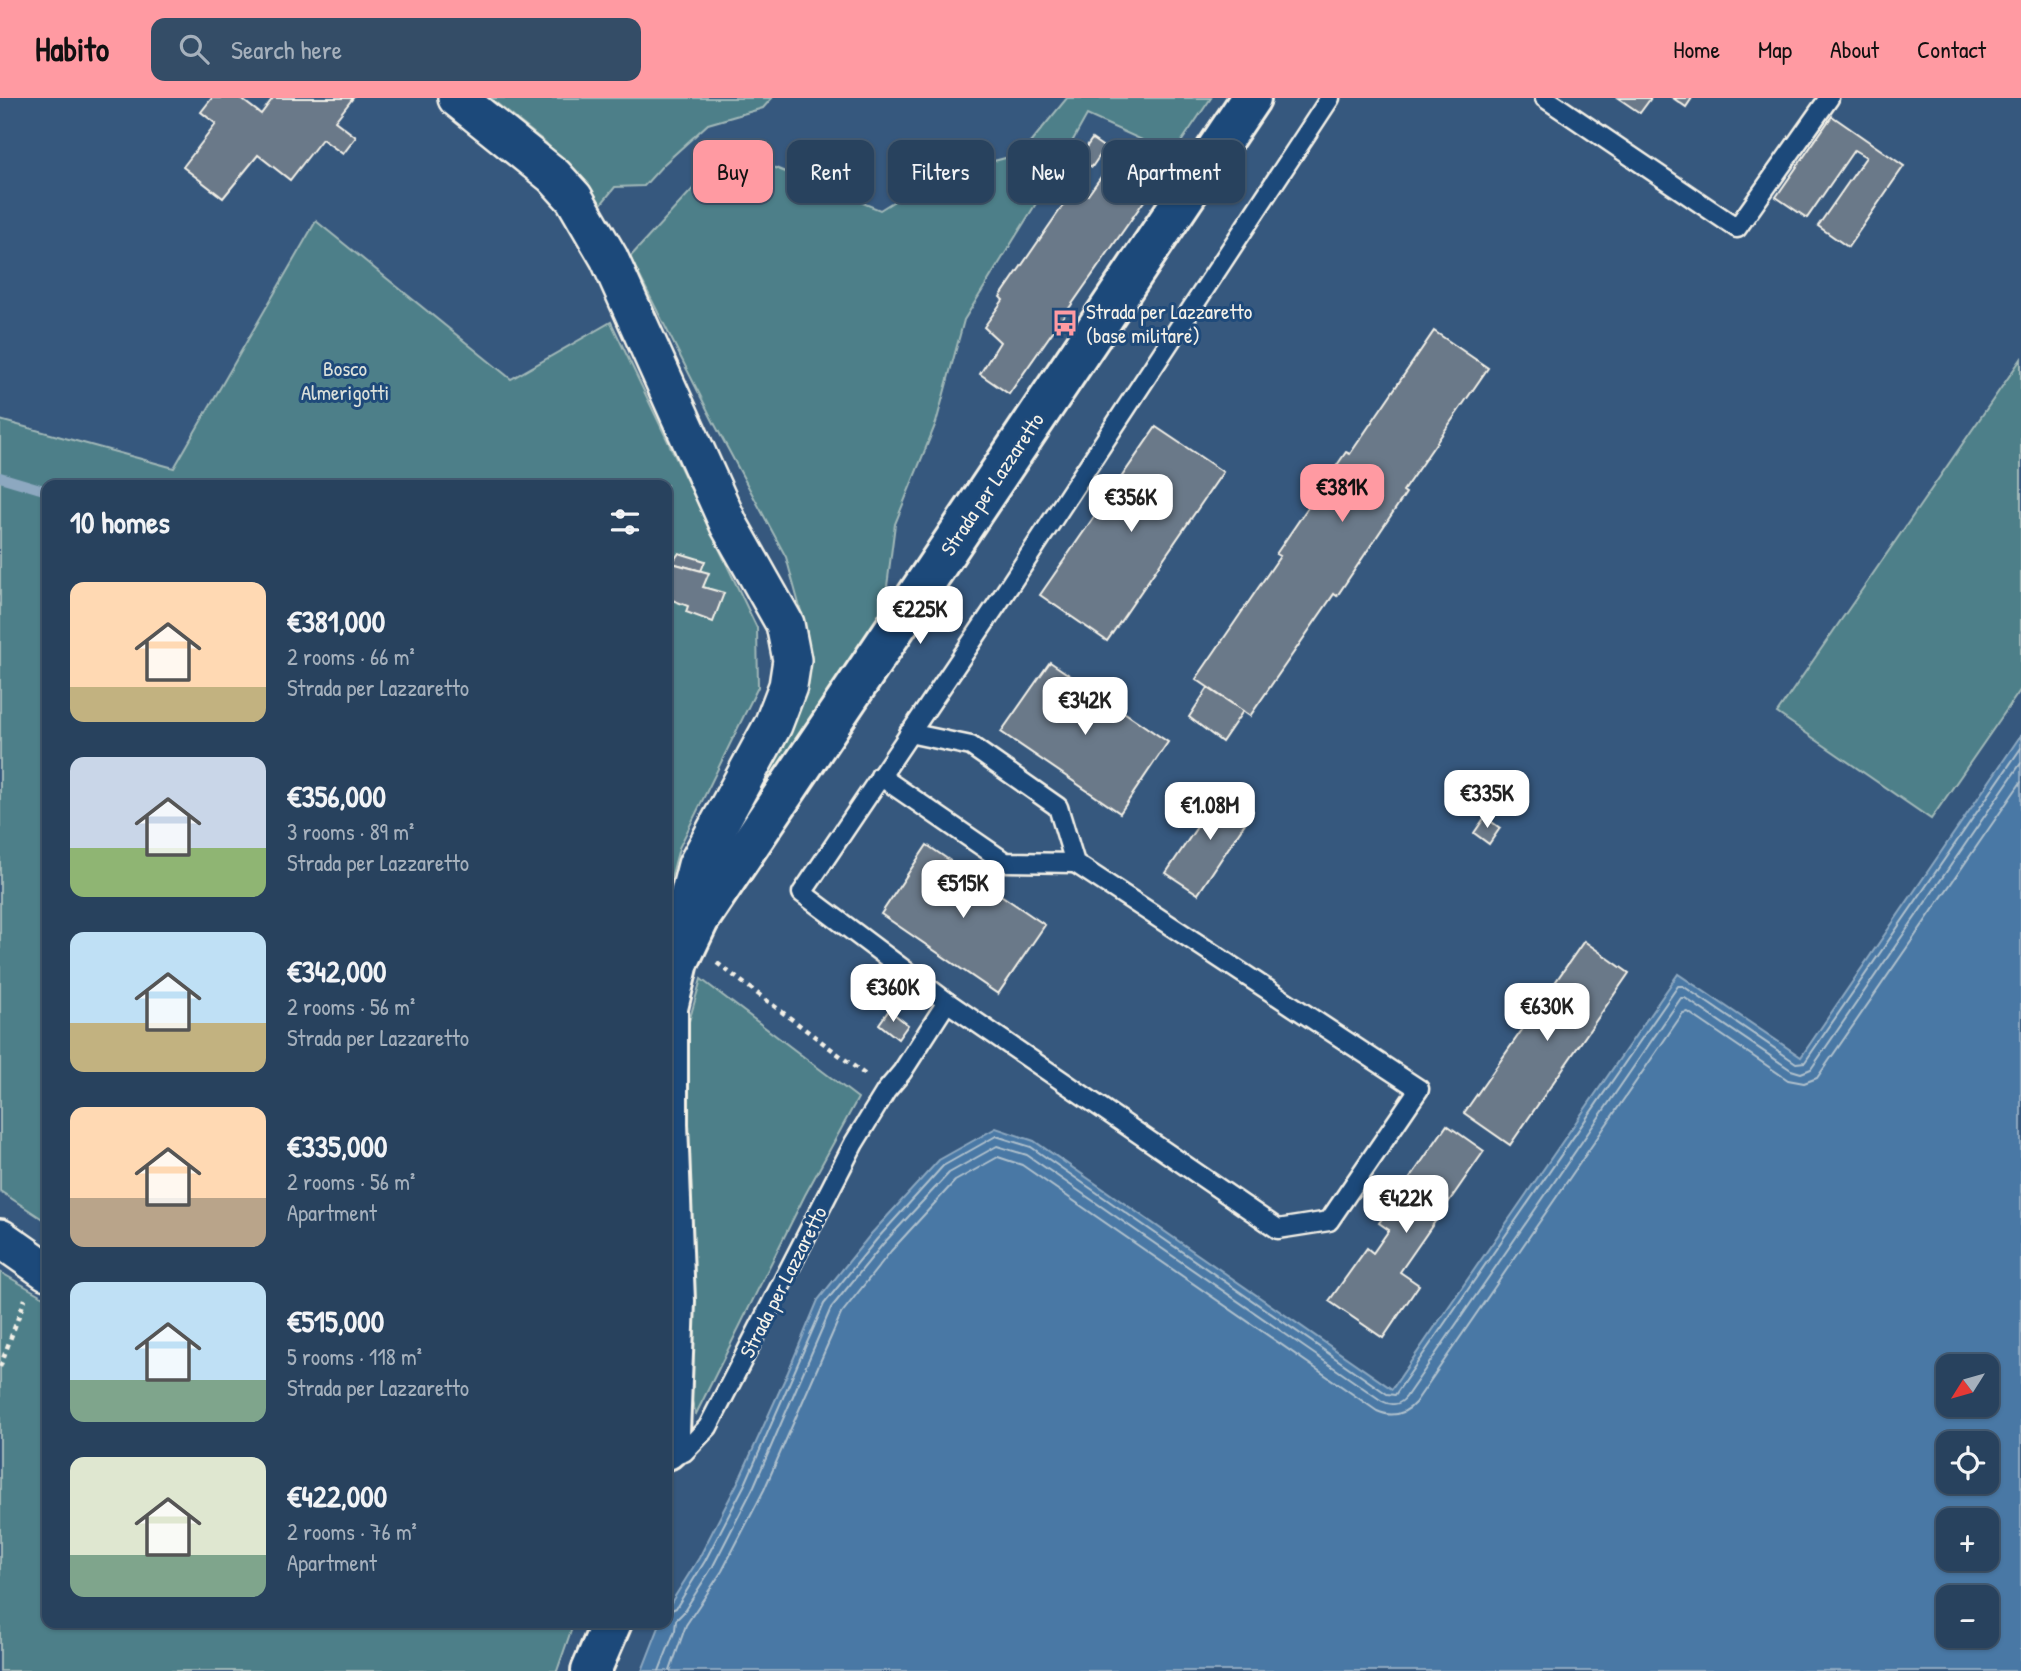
<!DOCTYPE html>
<html lang="en">
<head>
<meta charset="utf-8">
<style>
  body { margin:0; font-family:"Patrick Hand",sans-serif; background:#344d67; color:#f1f3f6; height:100vh; display:flex; flex-direction:column; font-size:26px; white-space:nowrap }
  * { box-sizing:border-box; margin:0 }
  p { font-size:23px; color:#a5b0bc }
  .icon { flex:none; width:38px; height:38px; fill:none; stroke:currentColor; stroke-width:2; stroke-linecap:round; stroke-linejoin:round }
  .map { position:relative; flex:1; overflow:hidden }
  .side { position:absolute; left:42px; top:382px; width:630px; height:1148px; display:flex; flex-direction:column; background:#28425e; border-radius:14px; box-shadow:0 2px 5px #0004,0 0 0 2px #445b73 }
  .side>* { flex:none }
  .hud { position:absolute; left:693px; top:42px; width:665px; height:63px; display:flex; gap:14px }
  .needle { width:46px; rotate:233deg }
  .controls { position:absolute; left:1936px; top:1256px; display:grid; gap:14px }
  .controls a { display:grid; place-items:center; width:63px; height:63px; border-radius:14px; background:#28425e; box-shadow:0 2px 5px #0004,0 0 0 2px #445b73; font-size:35px }
  .price { position:absolute; translate:-50% -60px; padding:0 16px; border-radius:14px; background:#fff; color:#222; font-size:23px; line-height:46px; filter:drop-shadow(0 2px 4px #0008) }
  .price::after { content:''; position:absolute; left:50%; top:42px; width:21px; height:16px; margin-left:-10px; background:inherit; clip-path:polygon(0 0,100% 0,50% 100%) }
  .price.active { background:#ff9aa2; color:#111 }
  ul { padding:0; list-style:none }
  li { display:flex; align-items:center; gap:21px; height:175px; padding:0 28px }
  li span { display:grid; place-items:center; flex:none; width:196px; height:140px; border-radius:14px; color:#555 }
  li>.icon { margin-inline-start:auto }
  span .icon { width:84px; height:84px; fill:#fffc; stroke-width:1 }
  li b { font-size:30px }
  h2 { display:flex; justify-content:space-between; align-items:center; height:84px; padding:0 28px; font-size:30px }
  .tag { padding:0 24px; border-radius:14px; background:#28425e; box-shadow:0 2px 5px #0004,0 0 0 2px #445b73; font-size:24px; line-height:63px }
  .tag.active { background:#ff9aa2; color:#111 }
  header { display:flex; align-items:center; gap:42px; box-sizing:border-box; height:98px; padding:0 35px; background:#ff9aa2; color:#111 }
  header strong { font-size:33px }
  nav { display:flex; gap:38px; margin-inline-start:auto; font-size:24px }
  .search { width:490px; height:63px; background:#344d67; display:flex; align-items:center; gap:18px; box-sizing:border-box; padding:0 24px; border-radius:14px; color:#a5b0bc; font-size:26px }
  .map>svg:first-child { display:block }
  .green { fill:#4e7f89; stroke:#a1b8b8; stroke-width:2 }
  .water { fill:#4978a5; stroke:#8da8c0; stroke-width:2; fill-rule:evenodd }
  .lines { fill:none; stroke-linecap:round; stroke-linejoin:round }
  .shore { stroke:#b0c1cd; stroke-width:2 }
  .stream { stroke:#8da8c0; stroke-width:10 }
  .building { fill:#6b7989; stroke:#f4f1e8; stroke-width:2 }
  .service-casing { stroke:#f4f1e8; stroke-width:23 }
  .minor-casing { stroke:#f4f1e8; stroke-width:42 }
  .secondary-casing { stroke:#f4f1e8; stroke-width:44 }
  .path { stroke:#f4f1e8; stroke-width:4.5; stroke-dasharray:5 5; stroke-linecap:butt }
  .service { stroke:#1f4a7a; stroke-width:18 }
  .minor { stroke:#1f4a7a; stroke-width:37 }
  .secondary { stroke:#1f4a7a; stroke-width:38 }
  .labels { text-anchor:middle; dominant-baseline:central; stroke-width:6; stroke-linejoin:round; paint-order:stroke }
  .poi-label { font-size:21px; fill:#f4f1e8; stroke:#1f4a7a; text-anchor:start }
  .park-label { font-size:21px; fill:#dbe0da; stroke:#1f4a7a }
  .street-label { font-size:21px; fill:#f4f1e8; stroke:#1f4a7a }
</style>
</head>
<body>
<header>
<strong>Habito</strong>
<div class="search"><svg class="icon" aria-label="search" viewBox="0 0 24 24"><circle cx="10" cy="10" r="6"/><path d="M15 15l6 6"/></svg>Search here</div>
<nav><a>Home</a><a>Map</a><a>About</a><a>Contact</a></nav>
</header>
<div class="map">
<svg width="2021" height="1573" viewBox="0 0 2021 1573">
  <rect width="100%" height="100%" fill="#36587e"/>
  <filter id="ink" filterUnits="userSpaceOnUse"><feTurbulence type="fractalNoise" baseFrequency=".0143" numOctaves="2"/><feDisplacementMap in="SourceGraphic" scale="14" xChannelSelector="R" yChannelSelector="G"/><feConvolveMatrix kernelMatrix="1 2 1 2 8 2 1 2 1" color-interpolation-filters="sRGB"/></filter>
  <g filter="url(#ink)">
    <!-- green -->
    <g class="green">
      <path d="M490,0H772L763,10L708,26L664,66L644,88L615,89L598,110L546,45Z"/>
      <path d="M1067,0H1211L1173,56L1087,17L1053,78L964,222L936,325L895,426L884,512L719,758L803,595L807,535L786,459L713,323L630,159L701,82L748,59L880,112L935,78L1021,56Z"/>
      <path d="M316,123L511,281L611,224L757,530L758,589L679,750L667,795V387H47V1124L0,1093V322L174,370Z"/>
      <path d="M2021,261V591L1931,721L1777,615Z"/>
      <path d="M701,881L858,1000L805,1097L696,1316L691,1300L688,927Z"/>
      <path d="M0,1174L47,1201V1524H574L557,1573H0Z"/>
    </g>
    <!-- water -->
    <path class="water" d="M2021,637V1573H642L661,1524H667V1511L699,1460L740,1380L788,1274L818,1202L871,1136L939,1062L996,1030L1034,1043L1392,1291L1678,876L1801,959ZM1948,1269H1986V1307H1948ZM1948,1346H1986V1384H1948ZM1948,1423H1986V1461H1948ZM1948,1500H1986V1538H1948Z"/>
    <g class="lines">
      <!-- shore -->
      <g class="shore">
        <path d="M667,1514L676,1510L705,1463L746,1384L824,1206L877,1141L943,1068L996,1038L1031,1049L1387,1296L1395,1297L1678,888H1683L1796,965L1805,964L2021,650"/>
        <path d="M659,1573L675,1532L676,1522L683,1515L713,1468L754,1388L831,1210L883,1146L949,1075L997,1048L1027,1057L1382,1303C1391,1308 1400,1307 1406,1299L1681,900H1685L1791,972L1801,975L1811,971L2021,665"/>
        <path d="M670,1573L686,1527L722,1473L764,1392L841,1216L891,1153L955,1083L998,1059L1022,1067L1377,1313C1392,1320 1404,1317 1415,1305L1683,915L1688,914L1788,982L1804,985L1817,980L2021,684"/>
      </g>
      <!-- stream -->
      <path class="stream" d="M0,379L47,393"/>
    </g>
    <!-- building -->
    <g class="building">
      <path d="M212,0H240L261,16L273,0H353L335,23L356,39L343,56L322,41L290,82L258,57L223,100L183,69L216,26L201,14Z"/>
      <path d="M1618,0H1651L1640,15Z"/>
      <path d="M1673,0H1692L1686,9Z"/>
      <path d="M1832,18L1904,68L1848,149L1818,128L1866,59L1854,52L1807,120L1776,99Z"/>
      <path d="M1092,41L1105,50L1092,69L1078,61Z"/>
      <path d="M1123,48L1163,76L1009,296L980,276L1000,244L984,229L1003,202L1000,199L1075,90L1088,97Z"/>
      <path d="M1434,233L1488,270L1403,393L1406,395L1337,498L1334,496L1250,618L1196,581L1280,458L1276,456L1346,354L1350,356Z"/>
      <path d="M1156,329L1223,374L1107,543L1040,497Z"/>
      <path d="M679,455L705,463L701,473L672,465Z"/>
      <path d="M672,465L709,475L703,489L724,495L713,524L686,514L688,508L667,500V476Z"/>
      <path d="M1050,564L1168,644L1120,715L1001,634Z"/>
      <path d="M1208,590L1243,613L1222,644L1189,619Z"/>
      <path d="M1222,692L1253,713L1198,796L1166,775Z"/>
      <path d="M1485,719L1500,730L1489,746L1474,735Z"/>
      <path d="M927,747L1045,827L998,896L881,816Z"/>
      <path d="M1584,843L1629,875L1510,1047L1464,1015Z"/>
      <path d="M889,912L908,927L898,941L879,926Z"/>
      <path d="M1447,1027L1484,1053L1400,1174L1419,1187L1383,1240L1329,1203L1367,1150L1373,1155L1389,1132L1379,1125Z"/>
    </g>
    <g class="lines">
      <!-- service casing -->
      <g class="service-casing">
        <g id="service">
          <path d="M1545,0L1737,130L1829,0"/>
          <path d="M880,678L1005,764L1075,765"/>
          <path d="M947,904L802,795L998,505L1330,0"/>
          <path d="M667,1360L684,1354L708,1329L854,1045L886,993L902,974L947,904L1278,1131L1329,1123L1419,991L1075,765L1058,709L971,648L909,635"/>
        </g>
      </g>
      <!-- minor casing -->
      <g class="minor-casing">
        <g id="minor">
          <path d="M457,0L554,78L574,100L609,160L729,427L785,526L792,562L788,588L773,627L697,767L687,806L681,854"/>
          <path d="M0,1140L47,1173"/>
        </g>
      </g>
      <!-- secondary casing -->
      <g class="secondary-casing">
        <g id="secondary">
          <path d="M667,1352L670,1335L675,1203L668,1026V910L679,864L699,822L1251,0"/>
          <path d="M591,1573L612,1524"/>
        </g>
      </g>
      <!-- path -->
      <g class="path">
        <path d="M717,865L867,978"/>
        <path d="M0,1269L25,1201"/>
      </g>
      <!-- service -->
      <use href="#service" class="service"/>
      <!-- minor -->
      <use href="#minor" class="minor"/>
      <!-- secondary -->
      <use href="#secondary" class="secondary"/>
    </g>
  </g>
  <!-- icons -->
  <defs>
    <g id="bus-bare" transform="scale(2.1)"><path d="M-5-6H5V4H4V6H2V4H-2V6H-4V4H-5ZM-3.5-4V0h7V-4ZM-3.5 1.2v1.5H-2V1.2ZM2 1.2v1.5H3.5V1.2Z" fill="#ff9aa2" stroke="#1f4a7a" stroke-width="2.5" paint-order="stroke"/></g>
  </defs>
  <g fill-rule="evenodd">
    <use href="#bus-bare" x="1065" y="225"/>
  </g>
  <g class="labels">
    <!-- poi labels -->
    <g class="poi-label">
      <text x="1086" y="213">Strada per Lazzaretto<tspan x="1086" dy="24">(base militare)</tspan></text>
    </g>
    <!-- park labels -->
    <g class="park-label">
      <text x="345" y="270">Bosco<tspan x="345" dy="24">Almerigotti</tspan></text>
    </g>
    <!-- street labels -->
    <g class="street-label">
      <text transform="translate(992 386) rotate(-56)">Strada per Lazzaretto</text>
      <text transform="translate(783 1184) rotate(-63)">Strada per Lazzaretto</text>
    </g>
  </g>
</svg>
<div class="controls">
<a><svg class="needle" viewBox="-14 -14 28 28"><path d="M0-13l5 13h-10z" fill="#e53935"/><path d="M0 13l5-13h-10z" fill="#a5b0bc"/></svg></a>
<a><svg class="icon" aria-label="locate" viewBox="0 0 24 24"><circle cx="12" cy="12" r="6"/><path d="M12 2v4M12 18v4M2 12h4M18 12h4"/></svg></a>
<a>+</a>
<a>−</a>
</div>
<b class="price active" style="left:1342px;top:426px">€381K</b>
<b class="price" style="left:1131px;top:436px">€356K</b>
<b class="price" style="left:920px;top:548px">€225K</b>
<b class="price" style="left:1085px;top:639px">€342K</b>
<b class="price" style="left:1487px;top:732px">€335K</b>
<b class="price" style="left:1210px;top:744px">€1.08M</b>
<b class="price" style="left:963px;top:822px">€515K</b>
<b class="price" style="left:893px;top:926px">€360K</b>
<b class="price" style="left:1547px;top:945px">€630K</b>
<b class="price" style="left:1406px;top:1137px">€422K</b>
<div class="hud">
<a class="tag active">Buy</a>
<a class="tag">Rent</a>
<a class="tag">Filters</a>
<a class="tag">New</a>
<a class="tag">Apartment</a>
</div>
<section class="side">
<h2>10 homes<svg class="icon" aria-label="filters" viewBox="0 0 24 24"><path d="M4 7h16M4 17h16"/><circle cx="9" cy="7" r="2"/><circle cx="15" cy="17" r="2"/></svg></h2>
<ul>
<li><span style="background:linear-gradient(#ffd9b3 75%,#c2b280 0)"><svg class="icon" aria-label="home" viewBox="0 0 24 24"><path d="M3 11l9-7 9 7M6 9v11h12V9"/></svg></span><div><b>€381,000</b><p>2 rooms · 66 m²</p><p>Strada per Lazzaretto</p></div></li>
<li><span style="background:linear-gradient(#c9d6e8 65%,#8fb573 0)"><svg class="icon" aria-label="home" viewBox="0 0 24 24"><path d="M3 11l9-7 9 7M6 9v11h12V9"/></svg></span><div><b>€356,000</b><p>3 rooms · 89 m²</p><p>Strada per Lazzaretto</p></div></li>
<li><span style="background:linear-gradient(#bfe0f5 65%,#c2b280 0)"><svg class="icon" aria-label="home" viewBox="0 0 24 24"><path d="M3 11l9-7 9 7M6 9v11h12V9"/></svg></span><div><b>€342,000</b><p>2 rooms · 56 m²</p><p>Strada per Lazzaretto</p></div></li>
<li><span style="background:linear-gradient(#ffd9b3 65%,#b9a48a 0)"><svg class="icon" aria-label="home" viewBox="0 0 24 24"><path d="M3 11l9-7 9 7M6 9v11h12V9"/></svg></span><div><b>€335,000</b><p>2 rooms · 56 m²</p><p>Apartment</p></div></li>
<li><span style="background:linear-gradient(#bfe0f5 70%,#7fa58c 0)"><svg class="icon" aria-label="home" viewBox="0 0 24 24"><path d="M3 11l9-7 9 7M6 9v11h12V9"/></svg></span><div><b>€515,000</b><p>5 rooms · 118 m²</p><p>Strada per Lazzaretto</p></div></li>
<li><span style="background:linear-gradient(#dfe7d0 70%,#7fa58c 0)"><svg class="icon" aria-label="home" viewBox="0 0 24 24"><path d="M3 11l9-7 9 7M6 9v11h12V9"/></svg></span><div><b>€422,000</b><p>2 rooms · 76 m²</p><p>Apartment</p></div></li>
</ul>
</section>
</div>
</body>
</html>
